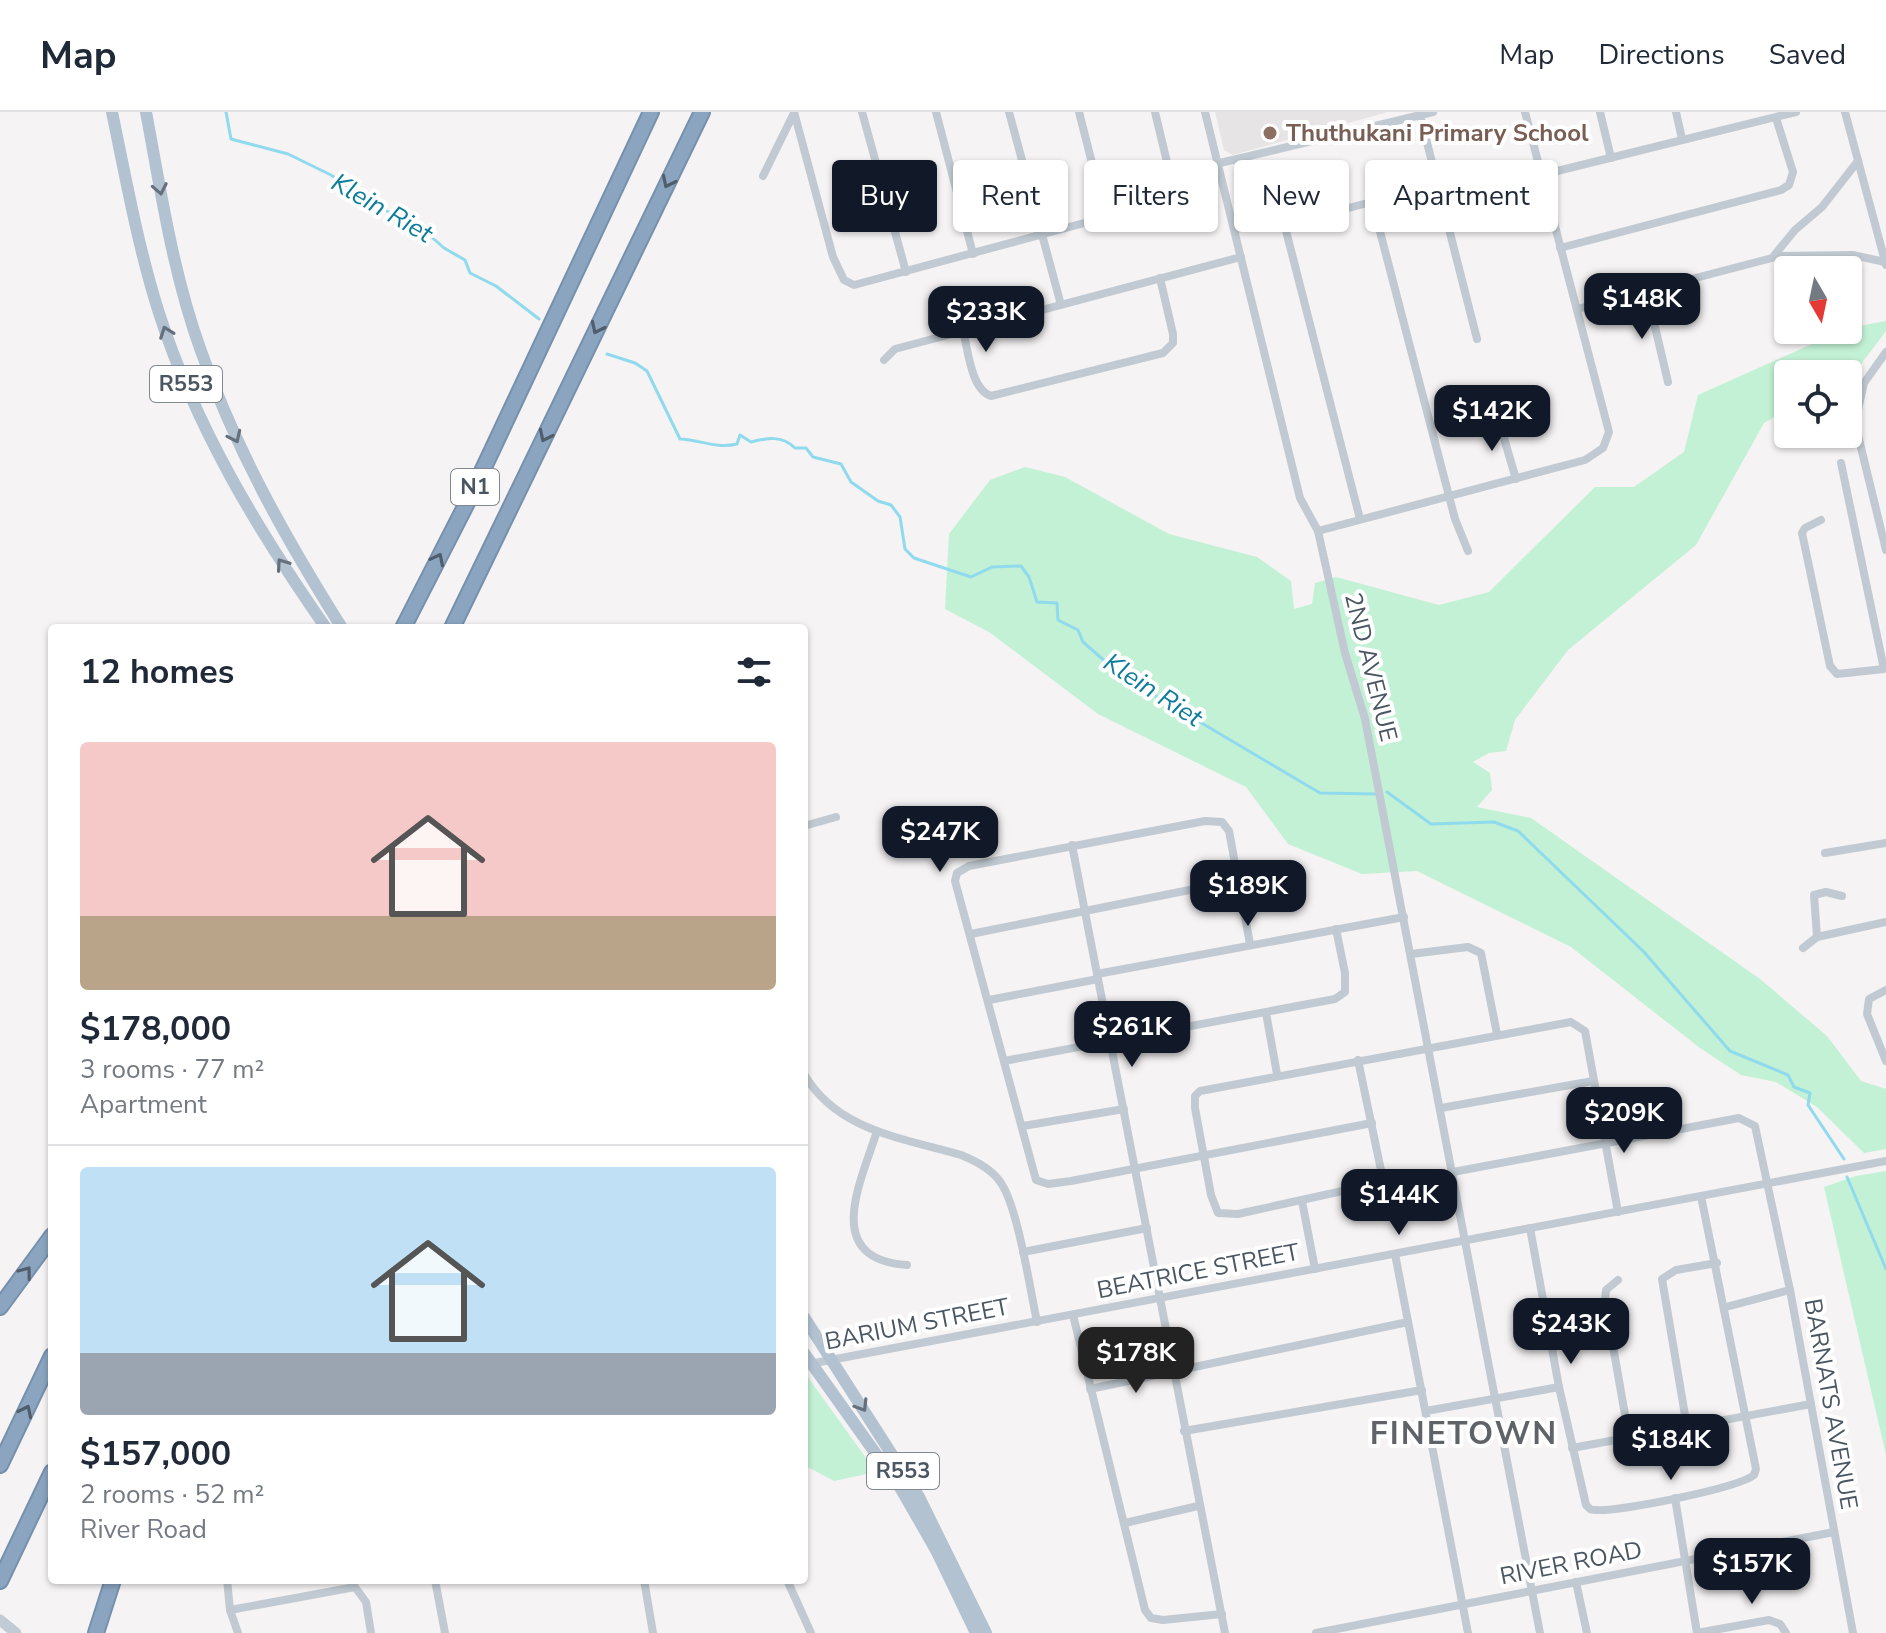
<!DOCTYPE html>
<html lang="en">
<head>
<meta charset="utf-8">
<style>
  body { margin:0; font-family:"Nunito Sans",sans-serif; background:#f2f2f3; color:#1f2937; height:100vh; display:flex; flex-direction:column; font-size:30px; white-space:nowrap }
  * { box-sizing:border-box; margin:0 }
  p { font-size:26px; color:#747a83 }
  .icon { flex:none; width:44px; height:44px; fill:none; stroke:currentColor; stroke-width:2; stroke-linecap:round; stroke-linejoin:round }
  .map { position:relative; flex:1; overflow:hidden }
  .side { position:absolute; left:48px; top:512px; width:760px; height:960px; display:flex; flex-direction:column; background:#fff; border-radius:8px; box-shadow:0 2px 6px #0004 }
  .side>* { flex:none }
  .banner { position:absolute; left:832px; top:48px; width:760px; height:72px; display:flex; gap:16px }
  .needle { width:52px; rotate:171deg }
  .buttons { position:absolute; left:1774px; top:144px; display:grid; gap:16px }
  .buttons a { display:grid; place-items:center; width:88px; height:88px; border-radius:8px; background:#fff; box-shadow:0 2px 6px #0004; font-size:40px }
  .price { position:absolute; translate:-50% -68px; padding:0 18px; border-radius:16px; background:#111827; color:#fff; font-size:26px; line-height:52px; filter:drop-shadow(0 2px 4px #0008) }
  .price::after { content:''; position:absolute; left:50%; top:48px; width:24px; height:18px; margin-left:-12px; background:inherit; clip-path:polygon(0 0,100% 0,50% 100%) }
  .price.selected { background:#222; color:#fff }
  ul { padding:0; list-style:none }
  li { display:grid; align-content:center; gap:16px; height:424px; padding:0 32px }
  li+li { border-top:2px solid #e0e1e3 }
  li span { display:grid; place-items:center; height:248px; border-radius:8px; color:#555 }
  li>.icon { margin-inline-start:auto }
  span .icon { width:144px; height:144px; fill:#fffc; stroke-width:1 }
  li b { font-size:34px }
  h2 { display:flex; justify-content:space-between; align-items:center; height:96px; padding:0 32px; font-size:34px }
  .chip { padding:0 28px; border-radius:8px; background:#fff; box-shadow:0 2px 6px #0004; font-size:28px; line-height:72px }
  .chip.selected { background:#111827; color:#fff }
  header { display:flex; align-items:center; gap:48px; box-sizing:border-box; height:112px; padding:0 40px; background:#fff; border-bottom:2px solid #e0e1e3 }
  header strong { font-size:38px }
  nav { display:flex; gap:44px; margin-inline-start:auto; font-size:28px }
  .map>svg:first-child { display:block }
  .education { fill:#e6e4e5 }
  .green { fill:#c3f1d5 }
  .lines { fill:none; stroke-linecap:round; stroke-linejoin:round }
  .stream { stroke:#90daee; stroke-width:3 }
  .highway-casing { stroke:#7690ad; stroke-width:18 }
  .street { stroke:#c1cad2; stroke-width:8 }
  .secondary { stroke:#c1cbd6; stroke-width:11 }
  .primary { stroke:#b3c2d1; stroke-width:12 }
  .highway { stroke:#8ba5c1; stroke-width:14 }
  .oneway { stroke:#505e6b }
  .oneway2 { stroke:#64717d }
  .education-dot { fill:#8d6e63; stroke:#fff; stroke-width:3 }
  .labels { text-anchor:middle; dominant-baseline:central; stroke-width:8; stroke-linejoin:round; paint-order:stroke }
  .shield { fill:#fff; stroke:#808990; stroke-width:2 }
  .shield-label { font-size:22px; font-weight:bold; fill:#4a5661 }
  .education-label { font-size:24px; font-weight:bold; fill:#785e54; stroke:#fff; text-anchor:start }
  .street-label { font-size:24px; fill:#4a5661; stroke:#fff }
  .water-label { font-size:26px; font-style:italic; fill:#0c7c9b; stroke:#fff }
  .district-label { font-size:32px; font-weight:bold; letter-spacing:2px; fill:#5f6368; stroke:#fff }
</style>
</head>
<body>
<header>
<strong>Map</strong>
<nav><a>Map</a><a>Directions</a><a>Saved</a></nav>
</header>
<div class="map">
<svg width="1886" height="1521" viewBox="0 0 1886 1521">
  <rect width="100%" height="100%" fill="#f5f3f3"/>
  <!-- education -->
  <path class="education" d="M1215,0H1388L1233,43L1224,38Z"/>
  <!-- green -->
  <g class="green">
    <path d="M1886,209V219L1855,260L1848,264L1788,262V297L1764,311L1696,433L1568,538L1515,608L1506,639L1489,641L1473,650L1490,661L1492,678L1477,695L1531,706L1760,867L1827,924L1861,969L1886,977V1037L1864,1041L1817,995L1776,970L1741,963L1700,936L1571,835L1417,759L1362,762L1288,732L1246,675L1098,602L989,520L945,497L949,422L990,368L1025,355L1065,365L1169,422L1257,445L1291,469L1294,497L1312,492L1315,471L1336,465L1439,493L1489,480L1595,375H1634L1684,340L1698,283L1848,216Z"/>
    <path d="M1886,1059V1343L1824,1075L1856,1064Z"/>
    <path d="M807,1264L876,1360L834,1369L804,1353V1265Z"/>
  </g>
  <g class="lines">
    <!-- stream -->
    <g class="stream">
      <path d="M226,0L231,27L288,42L331,63L380,96L418,113L444,136L465,148L470,161L496,174L539,207"/>
      <path d="M607,242L635,251L647,259L680,327C701,328 716,337 737,332L740,323L751,330C767,326 782,323 795,336H806L813,345L841,352L851,370L878,389L891,393L900,405L905,437L914,446L971,465L992,455L1021,454L1029,465L1037,490L1057,491L1058,508L1078,518L1083,530L1122,564L1320,681L1375,682"/>
      <path d="M1387,680L1431,712L1494,710L1518,719L1644,840L1730,939L1788,963L1794,975L1810,981L1808,993L1844,1047"/>
      <path d="M1847,1065L1886,1157"/>
    </g>
    <!-- highway casing -->
    <g class="highway-casing">
      <g id="highway">
        <path d="M403,516L470,385L651,0"/>
        <path d="M452,516L702,0"/>
        <path d="M0,1195L52,1124"/>
        <path d="M0,1353L52,1244"/>
        <path d="M0,1469L52,1360"/>
        <path d="M96,1521L113,1468"/>
      </g>
    </g>
    <!-- street -->
    <g class="street">
      <path d="M794,0L833,145L844,168L854,173L1162,90L1172,71L1155,0"/>
      <path d="M862,0L906,160"/>
      <path d="M936,0L973,142"/>
      <path d="M1009,0L1061,193"/>
      <path d="M1079,0L1106,106"/>
      <path d="M1205,0L1300,386L1318,419L1345,541L1365,607L1540,1521"/>
      <path d="M1600,0L1611,46"/>
      <path d="M1676,0L1682,27"/>
      <path d="M1845,0L1886,153"/>
      <path d="M1420,3L1477,227"/>
      <path d="M1220,51L1433,0"/>
      <path d="M1541,63L1796,0"/>
      <path d="M763,64L794,1"/>
      <path d="M1372,89L1455,407L1468,439"/>
      <path d="M1447,104L1545,78"/>
      <path d="M1284,111L1360,407"/>
      <path d="M1235,117L1326,102L1439,72"/>
      <path d="M1560,136L1781,78L1789,73L1793,60L1776,6"/>
      <path d="M1776,144L1853,143L1885,150"/>
      <path d="M1647,181L1668,270"/>
      <path d="M1577,197L1772,146L1795,118L1822,95L1858,49"/>
      <path d="M963,219C968,237 971,278 991,284L1163,241L1173,231V222L1160,166"/>
      <path d="M1886,240L1864,271L1855,311L1886,438"/>
      <path d="M884,248L895,237L1241,145"/>
      <path d="M1498,306L1516,367"/>
      <path d="M1821,408L1805,416L1802,421L1830,554L1837,562L1884,557L1841,351"/>
      <path d="M1318,419L1585,348L1603,336L1609,320L1525,0"/>
      <path d="M804,714L836,705"/>
      <path d="M1072,733L1225,1521"/>
      <path d="M1825,741L1886,731"/>
      <path d="M971,822L1239,768"/>
      <path d="M1817,825L1814,783L1826,780L1842,784"/>
      <path d="M1250,832L1229,719L1222,710L1205,709L969,754L957,761L955,769L1036,1068L1048,1072L1071,1069L1372,1011"/>
      <path d="M1803,836L1817,825L1886,810"/>
      <path d="M1411,842L1468,835L1481,841L1497,922"/>
      <path d="M1097,862L1404,805"/>
      <path d="M1886,878L1869,887L1867,902L1886,949"/>
      <path d="M989,888L1098,867"/>
      <path d="M1266,901L1277,962"/>
      <path d="M1358,948L1382,1063L1379,1071L1238,1102L1218,1101L1211,1083L1195,996V984L1200,979L1571,910L1585,919L1618,1100"/>
      <path d="M1004,949L1335,887L1345,880V861L1336,817"/>
      <path d="M804,962C837,1019 903,1026 961,1043C976,1049 992,1057 1001,1071C1018,1096 1030,1177 1037,1210"/>
      <path d="M1441,996L1593,969"/>
      <path d="M1023,1014L1124,997"/>
      <path d="M877,1019C861,1070 821,1147 907,1153"/>
      <path d="M1453,1060L1739,1006L1755,1014L1790,1178L1853,1521"/>
      <path d="M1302,1089L1315,1157"/>
      <path d="M1530,1116L1559,1275L1586,1393C1590,1397 1590,1398 1596,1398C1619,1400 1738,1376 1754,1363L1756,1357L1701,1084"/>
      <path d="M1023,1140L1147,1116"/>
      <path d="M1395,1142L1468,1521"/>
      <path d="M1618,1168L1606,1178L1605,1188L1629,1326"/>
      <path d="M1726,1195L1790,1178"/>
      <path d="M1073,1203L1145,1498L1151,1506L1163,1508L1222,1502"/>
      <path d="M804,1253L1886,1049"/>
      <path d="M1090,1277L1408,1210"/>
      <path d="M1426,1299L1559,1275"/>
      <path d="M1687,1315L1662,1167L1676,1158L1717,1151"/>
      <path d="M1184,1319L1422,1278"/>
      <path d="M1572,1336L1811,1292"/>
      <path d="M1675,1386L1697,1521"/>
      <path d="M1125,1411L1198,1394"/>
      <path d="M227,1468L230,1498L238,1521"/>
      <path d="M435,1468L445,1521"/>
      <path d="M644,1468L653,1521"/>
      <path d="M787,1468L811,1521"/>
      <path d="M1576,1470L1587,1521"/>
      <path d="M230,1498L355,1475L366,1490L371,1521"/>
      <path d="M1316,1521L1834,1420"/>
      <path d="M1697,1521L1769,1508L1780,1512L1786,1521"/>
    </g>
    <!-- secondary -->
    <path class="secondary" d="M0,1508L16,1521"/>
    <!-- primary -->
    <g class="primary">
      <path d="M112,0C126,67 138,135 159,201C196,316 257,417 326,516"/>
      <path d="M146,0C161,80 173,162 201,239C236,338 286,427 342,516"/>
      <path d="M804,1205L919,1385L986,1521"/>
      <path d="M804,1241L901,1377L936,1438L976,1521"/>
    </g>
    <!-- highway -->
    <use href="#highway" class="highway"/>
  </g>
  <!-- one-way arrows -->
  <defs><path id="oneway-chevron" d="M-2-3.5L2.5 0L-2 3.5" fill="none" stroke-width="1.6" stroke-linecap="round" stroke-linejoin="round" transform="scale(2)"/></defs>
  <g class="oneway">
    <use href="#oneway-chevron" transform="translate(668 70) rotate(116)"/>
    <use href="#oneway-chevron" transform="translate(597 216) rotate(116)"/>
    <use href="#oneway-chevron" transform="translate(545 324) rotate(116)"/>
    <use href="#oneway-chevron" transform="translate(438 447) rotate(-63)"/>
    <use href="#oneway-chevron" transform="translate(26 1160) rotate(-53)"/>
    <use href="#oneway-chevron" transform="translate(26 1299) rotate(-64)"/>
  </g>
  <g class="oneway2">
    <use href="#oneway-chevron" transform="translate(160 77) rotate(79)"/>
    <use href="#oneway-chevron" transform="translate(166 220) rotate(-110)"/>
    <use href="#oneway-chevron" transform="translate(235 325) rotate(65)"/>
    <use href="#oneway-chevron" transform="translate(282 452) rotate(-125)"/>
    <use href="#oneway-chevron" transform="translate(862 1294) rotate(58)"/>
  </g>
  <!-- markers -->
  <circle class="education-dot" cx="1270" cy="21" r="8"/>
  <g class="labels">
    <!-- shield labels -->
    <g class="shield">
      <rect x="150" y="254" width="72" height="36" rx="6"/>
      <rect x="451" y="357" width="48" height="36" rx="6"/>
      <rect x="867" y="1341" width="72" height="36" rx="6"/>
    </g>
    <g class="shield-label">
      <text x="186" y="272">R553</text>
      <text x="475" y="375">N1</text>
      <text x="903" y="1359">R553</text>
    </g>
    <!-- education labels -->
    <g class="education-label">
      <text x="1286" y="21">Thuthukani Primary School</text>
    </g>
    <!-- street labels -->
    <g class="street-label">
      <text transform="translate(1371 555) rotate(76)">2ND AVENUE</text>
      <text transform="translate(1198 1159) rotate(-11)">BEATRICE STREET</text>
      <text transform="translate(917 1212) rotate(-11)">BARIUM STREET</text>
      <text transform="translate(1831 1292) rotate(80)">BARNATS AVENUE</text>
      <text transform="translate(1571 1451) rotate(-11)">RIVER ROAD</text>
    </g>
    <!-- water labels -->
    <g class="water-label">
      <text transform="translate(382 96) rotate(30)">Klein Riet</text>
      <text transform="translate(1153 578) rotate(33)">Klein Riet</text>
    </g>
    <!-- district labels -->
    <g class="district-label">
      <text x="1464" y="1321">FINETOWN</text>
    </g>
  </g>
</svg>
<div class="buttons">
<a><svg class="needle" viewBox="-14 -14 28 28"><path d="M0-13l5 13h-10z" fill="#e53935"/><path d="M0 13l5-13h-10z" fill="#747a83"/></svg></a>
<a><svg class="icon" aria-label="locate" viewBox="0 0 24 24"><circle cx="12" cy="12" r="6"/><path d="M12 2v4M12 18v4M2 12h4M18 12h4"/></svg></a>
</div>
<b class="price" style="left:1642px;top:229px">$148K</b>
<b class="price" style="left:986px;top:242px">$233K</b>
<b class="price" style="left:1492px;top:341px">$142K</b>
<b class="price" style="left:940px;top:762px">$247K</b>
<b class="price" style="left:1248px;top:816px">$189K</b>
<b class="price" style="left:1132px;top:957px">$261K</b>
<b class="price" style="left:1624px;top:1043px">$209K</b>
<b class="price" style="left:1399px;top:1125px">$144K</b>
<b class="price" style="left:1571px;top:1254px">$243K</b>
<b class="price selected" style="left:1136px;top:1283px">$178K</b>
<b class="price" style="left:1671px;top:1370px">$184K</b>
<b class="price" style="left:1752px;top:1494px">$157K</b>
<div class="banner">
<a class="chip selected">Buy</a>
<a class="chip">Rent</a>
<a class="chip">Filters</a>
<a class="chip">New</a>
<a class="chip">Apartment</a>
</div>
<section class="side">
<h2>12 homes<svg class="icon" aria-label="filters" viewBox="0 0 24 24"><path d="M4 7h16M4 17h16"/><circle cx="9" cy="7" r="2"/><circle cx="15" cy="17" r="2"/></svg></h2>
<ul>
<li><span style="background:linear-gradient(#f6c9c9 70%,#b9a48a 0)"><svg class="icon" aria-label="home" viewBox="0 0 24 24"><path d="M3 11l9-7 9 7M6 9v11h12V9"/></svg></span><div><b>$178,000</b><p>3 rooms · 77 m²</p><p>Apartment</p></div></li>
<li><span style="background:linear-gradient(#bfe0f5 75%,#9aa5b1 0)"><svg class="icon" aria-label="home" viewBox="0 0 24 24"><path d="M3 11l9-7 9 7M6 9v11h12V9"/></svg></span><div><b>$157,000</b><p>2 rooms · 52 m²</p><p>River Road</p></div></li>
</ul>
</section>
</div>
</body>
</html>
